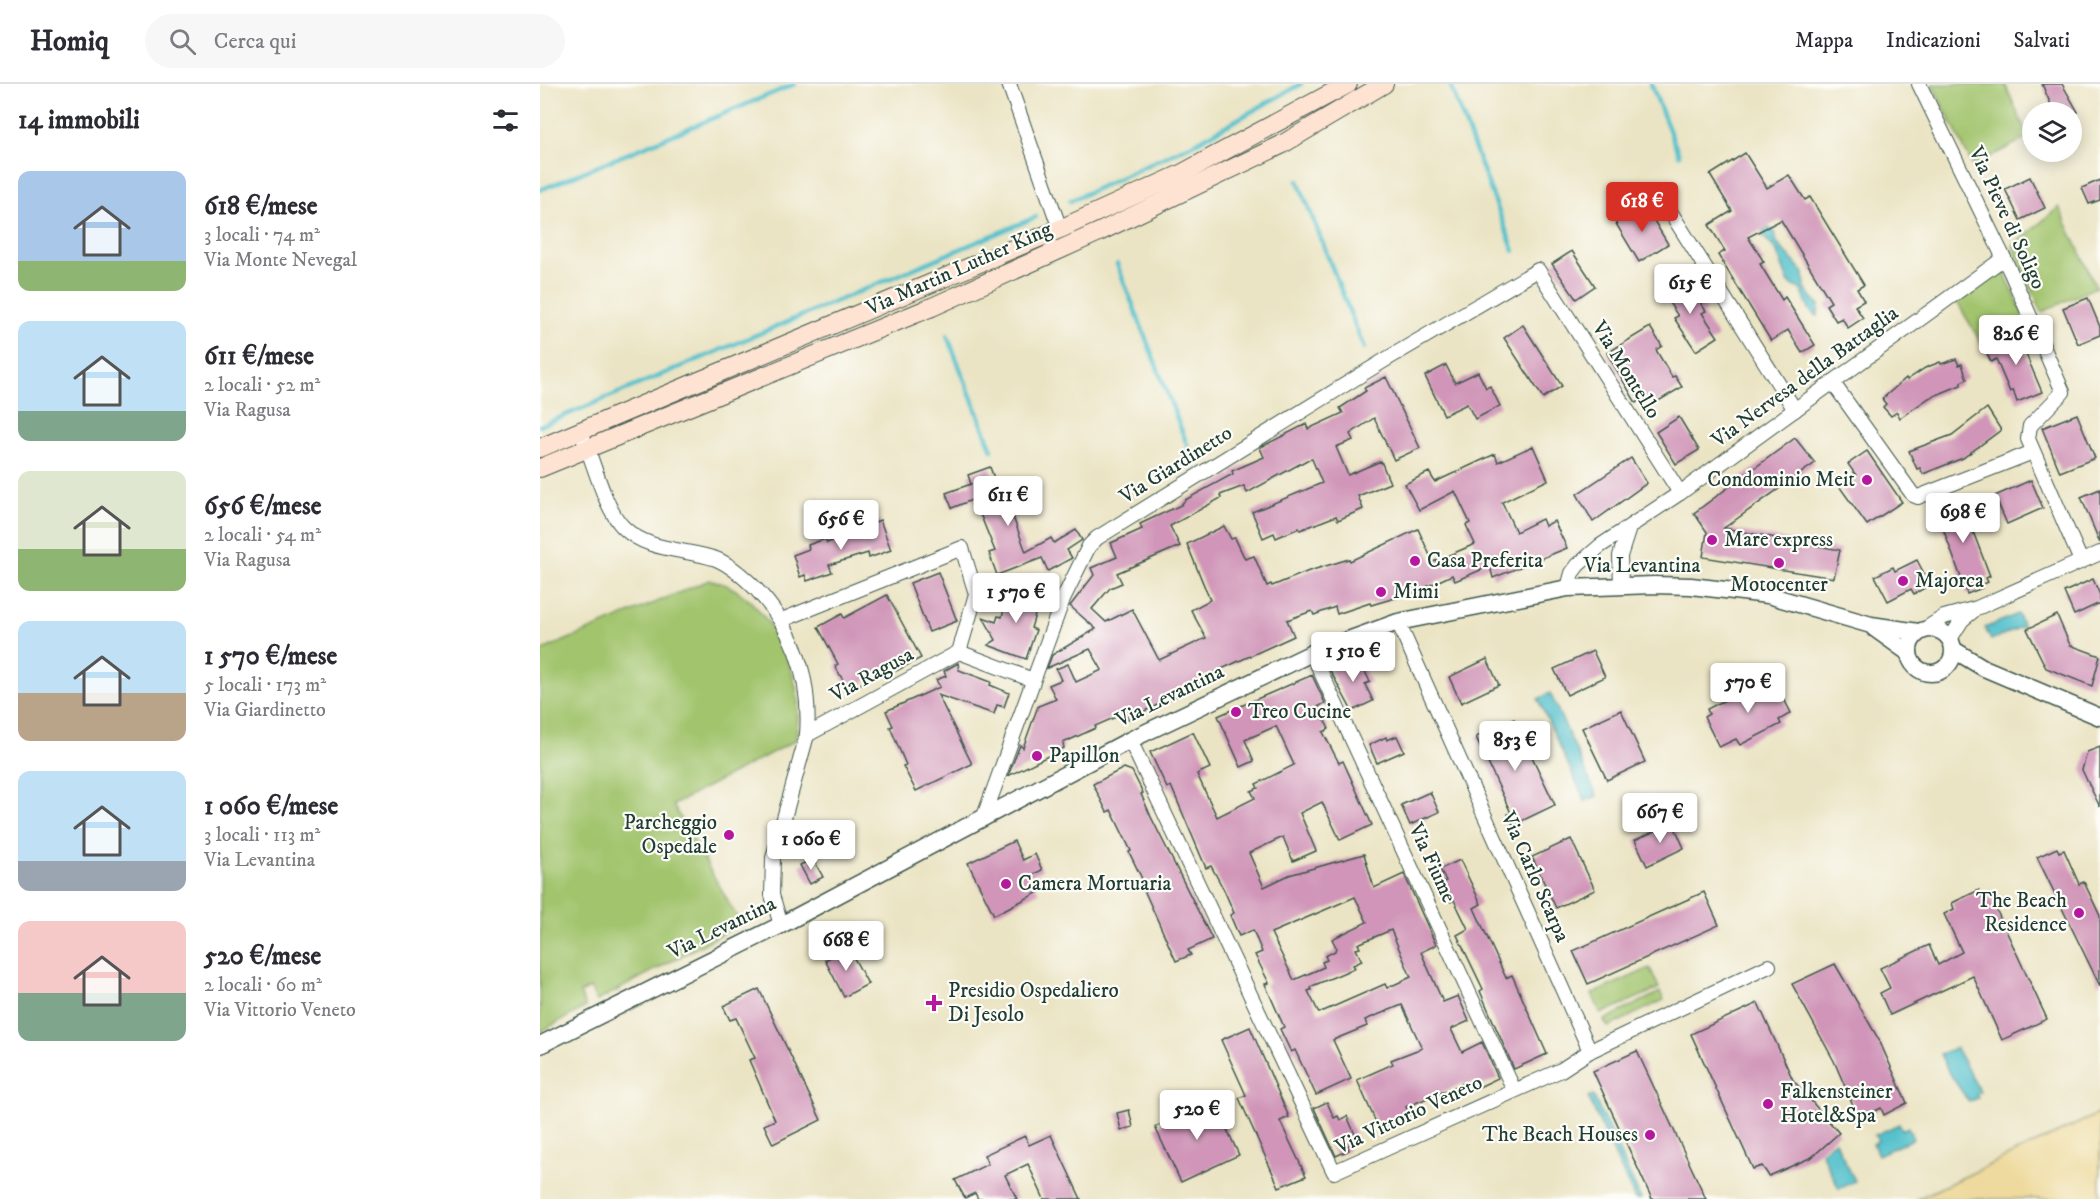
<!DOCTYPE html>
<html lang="it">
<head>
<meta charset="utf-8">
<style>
  body { margin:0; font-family:"IM FELL DW Pica",serif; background:#f7f7f7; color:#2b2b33; height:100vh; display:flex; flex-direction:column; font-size:22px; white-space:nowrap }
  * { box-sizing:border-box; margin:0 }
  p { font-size:20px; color:#7c7c81 }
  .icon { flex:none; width:33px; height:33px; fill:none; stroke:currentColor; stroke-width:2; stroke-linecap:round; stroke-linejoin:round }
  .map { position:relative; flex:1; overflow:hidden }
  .drawer { display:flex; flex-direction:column; background:#fff; width:540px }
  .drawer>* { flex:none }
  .controls { position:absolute; left:1482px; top:18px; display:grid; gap:12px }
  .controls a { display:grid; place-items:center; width:60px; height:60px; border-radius:50%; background:#fff; box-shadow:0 3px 15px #0003; font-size:30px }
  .price { position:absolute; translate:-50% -51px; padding:0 14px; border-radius:6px; background:#fff; color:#222; font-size:20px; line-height:39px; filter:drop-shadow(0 2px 3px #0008) }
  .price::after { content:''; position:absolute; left:50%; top:36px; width:18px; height:14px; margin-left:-9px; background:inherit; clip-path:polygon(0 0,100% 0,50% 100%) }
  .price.current { background:#d93025; color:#fff }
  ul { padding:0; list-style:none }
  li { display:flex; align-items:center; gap:18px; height:150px; padding:0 18px }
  li span { display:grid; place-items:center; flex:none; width:168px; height:120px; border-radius:12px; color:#555 }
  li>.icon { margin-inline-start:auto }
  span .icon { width:72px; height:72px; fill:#fffc; stroke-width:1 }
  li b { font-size:26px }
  h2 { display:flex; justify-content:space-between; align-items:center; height:72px; padding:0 18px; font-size:26px }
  header { display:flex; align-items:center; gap:36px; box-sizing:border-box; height:84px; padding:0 30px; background:#fff; border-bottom:2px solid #e1e1e2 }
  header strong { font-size:28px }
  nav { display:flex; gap:33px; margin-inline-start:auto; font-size:21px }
  .search { width:420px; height:54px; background:#f7f7f7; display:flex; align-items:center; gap:15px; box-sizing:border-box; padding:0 21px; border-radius:33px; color:#7c7c81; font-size:22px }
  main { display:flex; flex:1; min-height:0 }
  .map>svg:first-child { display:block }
  .green { fill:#a2c46d; stroke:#608050; stroke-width:1.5 }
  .sand { fill:#eeda9e; stroke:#868c69; stroke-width:1.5 }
  .water { fill:#54c1cc; stroke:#3a7f80; stroke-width:1.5 }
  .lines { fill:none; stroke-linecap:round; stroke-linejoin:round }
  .stream { stroke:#54c1cc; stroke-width:4.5 }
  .building { fill:#d095b8; fill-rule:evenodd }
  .minor-casing { stroke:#3e564a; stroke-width:16 }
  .tertiary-casing { stroke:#3e564a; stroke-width:19 }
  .secondary-casing { stroke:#3e564a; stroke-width:20 }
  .minor { stroke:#fff; stroke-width:14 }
  .tertiary { stroke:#fff; stroke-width:16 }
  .secondary { stroke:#fee3d2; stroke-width:18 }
  .poi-dot { fill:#b5179e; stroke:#fdfcf7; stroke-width:2 }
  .labels { text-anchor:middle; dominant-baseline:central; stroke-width:4.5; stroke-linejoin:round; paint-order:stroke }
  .street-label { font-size:21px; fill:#1f3d34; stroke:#fdfcf7 }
  .poi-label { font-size:21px; fill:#1f3d34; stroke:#fdfcf7; text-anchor:start }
</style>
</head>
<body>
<header>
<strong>Homiq</strong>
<div class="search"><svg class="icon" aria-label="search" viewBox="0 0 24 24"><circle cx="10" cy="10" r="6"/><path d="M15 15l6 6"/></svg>Cerca qui</div>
<nav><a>Mappa</a><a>Indicazioni</a><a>Salvati</a></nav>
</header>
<main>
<section class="drawer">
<h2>14 immobili<svg class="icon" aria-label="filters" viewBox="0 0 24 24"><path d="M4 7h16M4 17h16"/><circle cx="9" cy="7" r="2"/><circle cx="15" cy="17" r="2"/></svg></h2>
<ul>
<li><span style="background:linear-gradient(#a9c7e8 75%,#8fb573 0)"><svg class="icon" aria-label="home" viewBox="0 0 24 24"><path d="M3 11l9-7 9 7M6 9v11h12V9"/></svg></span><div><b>618 €/mese</b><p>3 locali · 74 m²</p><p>Via Monte Nevegal</p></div></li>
<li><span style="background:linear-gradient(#bfe0f5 75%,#7fa58c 0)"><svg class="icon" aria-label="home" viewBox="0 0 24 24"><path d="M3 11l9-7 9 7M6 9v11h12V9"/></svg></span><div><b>611 €/mese</b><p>2 locali · 52 m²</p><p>Via Ragusa</p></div></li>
<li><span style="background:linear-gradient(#dfe7d0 65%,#8fb573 0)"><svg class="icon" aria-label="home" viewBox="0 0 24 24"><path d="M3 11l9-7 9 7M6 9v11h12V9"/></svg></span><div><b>656 €/mese</b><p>2 locali · 54 m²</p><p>Via Ragusa</p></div></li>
<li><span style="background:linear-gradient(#bfe0f5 60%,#b9a48a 0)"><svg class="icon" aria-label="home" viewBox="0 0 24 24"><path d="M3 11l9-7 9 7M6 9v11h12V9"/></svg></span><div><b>1 570 €/mese</b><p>5 locali · 173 m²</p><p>Via Giardinetto</p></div></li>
<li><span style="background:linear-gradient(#bfe0f5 75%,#9aa5b1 0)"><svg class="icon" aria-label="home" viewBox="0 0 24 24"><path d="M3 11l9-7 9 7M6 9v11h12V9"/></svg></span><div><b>1 060 €/mese</b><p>3 locali · 113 m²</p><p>Via Levantina</p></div></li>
<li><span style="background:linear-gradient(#f6c9c9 60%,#7fa58c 0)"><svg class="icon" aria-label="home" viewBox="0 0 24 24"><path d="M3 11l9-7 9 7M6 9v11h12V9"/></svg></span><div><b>520 €/mese</b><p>2 locali · 60 m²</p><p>Via Vittorio Veneto</p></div></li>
</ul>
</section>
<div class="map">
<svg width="1560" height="1115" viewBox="0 0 1560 1115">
  <rect width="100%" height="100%" fill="#fdfcf7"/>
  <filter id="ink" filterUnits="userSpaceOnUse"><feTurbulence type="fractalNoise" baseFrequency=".0167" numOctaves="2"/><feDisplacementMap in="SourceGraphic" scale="12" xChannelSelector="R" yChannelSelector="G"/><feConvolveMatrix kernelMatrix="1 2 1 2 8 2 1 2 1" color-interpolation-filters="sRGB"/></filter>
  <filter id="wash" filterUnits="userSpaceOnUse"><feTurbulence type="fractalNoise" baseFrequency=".008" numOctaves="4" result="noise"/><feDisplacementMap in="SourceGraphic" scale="24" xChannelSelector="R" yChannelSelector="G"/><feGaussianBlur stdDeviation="1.35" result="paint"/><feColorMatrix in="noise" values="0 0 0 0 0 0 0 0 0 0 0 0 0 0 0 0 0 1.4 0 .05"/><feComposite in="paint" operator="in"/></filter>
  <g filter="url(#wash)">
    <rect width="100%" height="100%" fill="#ebe4c4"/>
    <!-- green -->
    <g class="green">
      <path d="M1392,0H1465L1488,53L1433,82Z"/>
      <path d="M1519,123L1556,203L1502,228L1473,162Z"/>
      <path d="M1456,188L1465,190L1489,244L1446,267L1417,218Z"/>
      <path d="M169,496C215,503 245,558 255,600C260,618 258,637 256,656L133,721L201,840L57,917L50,904L40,909L46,923L0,948V567Z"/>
      <path d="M1110,884L1119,904L1061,930L1052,910Z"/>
      <path d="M1120,908L1124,916L1068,943L1064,936Z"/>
    </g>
    <!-- sand -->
    <path class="sand" d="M1560,1029V1115H1377Z"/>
    <!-- water -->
    <g class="water">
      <path d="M1228,144L1234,147L1237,159L1264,189L1265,205L1279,221L1278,232L1270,227L1261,206L1249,199L1236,166L1223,152V147Z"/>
      <path d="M1478,530L1483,542L1451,556L1445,544Z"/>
      <path d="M1010,609L1057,712L1045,717L998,615Z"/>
      <path d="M1416,964L1440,1008L1436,1010L1438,1014L1429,1018L1408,987L1400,970Z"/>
      <path d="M1053,1011L1101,1115H1095L1048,1013Z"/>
      <path d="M1359,1040L1362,1046L1368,1043L1373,1055L1338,1071L1333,1060L1338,1057L1335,1051Z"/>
      <path d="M1295,1057L1315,1097L1299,1105L1281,1068Z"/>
    </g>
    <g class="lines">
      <!-- stream -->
      <g class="stream">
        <path d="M910,0L974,167"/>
        <path d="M1111,0L1139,71"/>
        <path d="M758,97L824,264"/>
        <path d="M0,106L255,0"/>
        <path d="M530,117L657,58L761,0"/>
        <path d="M577,180L650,368"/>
        <path d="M407,251L452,366"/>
        <path d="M0,342L496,133"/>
      </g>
    </g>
    <g id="blocks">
      <!-- building -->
      <g class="building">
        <path d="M1502,0H1522L1538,28H1514Z"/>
        <path d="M1205,69L1227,104L1249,91L1265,116L1270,113L1324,201L1317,205L1324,217L1315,222L1323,234L1308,244L1302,234L1296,237L1286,221L1291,218L1241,136L1208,153L1224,178L1220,180L1242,216L1245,213L1275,261L1262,269L1248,246L1231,257L1178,171L1185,167L1169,141L1192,127L1170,91Z"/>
        <path d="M1490,93L1505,124L1480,136L1465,105Z"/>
        <path d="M1560,96V116L1549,120L1542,104Z"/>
        <path d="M1104,120L1128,160L1099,178L1075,138Z"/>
        <path d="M1032,167L1055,202L1036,215L1012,180Z"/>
        <path d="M1144,194L1166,227L1162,229L1178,253L1156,267L1134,234L1138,232L1122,208Z"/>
        <path d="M1548,214L1560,243V251L1538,260L1523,224Z"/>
        <path d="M983,241L1022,302L1003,314L964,254Z"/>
        <path d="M1110,243L1122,262L1116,266L1132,293L1135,292L1142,303L1105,325L1100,316L1096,319L1067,269Z"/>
        <path d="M1486,246L1491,257L1482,261L1502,308L1477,318L1473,306L1470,308L1456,275L1451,278L1446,267Z"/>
        <path d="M1416,275L1419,281L1422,280L1427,295L1421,298V301L1389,314L1360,334L1357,328L1351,332L1343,323L1346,320L1342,315L1366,294L1367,296L1385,284L1400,278L1401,280Z"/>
        <path d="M906,281L915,299L938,288L946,304L950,302L960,322L935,335L927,320L904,331L885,292Z"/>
        <path d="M846,293L880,364L854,376L834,334L810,350L813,356L796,363L808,391L841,377L850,399L818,412L823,425L798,436L796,432L760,446L759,444L736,454L734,449L723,454L712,428L782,399L772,375L767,376L707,409L704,402L680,411L681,414L630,442L640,462L577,489L582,499L570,504L552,525L566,538L592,525L619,576L666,554L651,526L670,516L647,460L684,442L691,455L695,454L705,475L714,472L727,502L731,500L732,502L769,487L809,475L810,477L878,445L893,478L935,460L926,441L930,439L915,407L879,426L865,400L889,388L895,398L955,370L958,378L993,362L1008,396L962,418L976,448L1002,435L1005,442L1014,437L1027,464L953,494L950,482L915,497L912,491L872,509L831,521L830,519L797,530L795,523L774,531L772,527L747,536L754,552L664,593L666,598L588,635L585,629L555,642L556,644L523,659L524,664L468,692L480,661L483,664L498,622L516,615L509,601L521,596L516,585L528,580L536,598L562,586L550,565L507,584L512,571L556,545L530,522L554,491L551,484L577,473L571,459L602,445L600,440L641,421L645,416L693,390L692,387L724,373L720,364L723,362L766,340L768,345L803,329L800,324L826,307L824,304Z"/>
        <path d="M1447,324L1461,346L1423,374L1383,390L1380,384L1377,385L1369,367L1412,351Z"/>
        <path d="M1537,330L1555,374L1520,388L1502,344Z"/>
        <path d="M1139,333L1159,366L1136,380L1116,348Z"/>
        <path d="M1255,354L1275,379L1184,444L1300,466L1294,494L1163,473L1167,448L1154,429Z"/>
        <path d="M1327,367L1362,418L1327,441L1299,402L1316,391L1308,380Z"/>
        <path d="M1091,374L1107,399L1053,438L1037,410Z"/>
        <path d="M450,383L456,400L460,398L486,468L511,454L514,459L536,446L542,456L527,466L532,474L508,487L502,474L457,491L449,469L455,467L434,415L412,424L406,409L431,400L428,391Z"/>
        <path d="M1491,396L1503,424L1467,440L1455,412Z"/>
        <path d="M1560,405V459L1541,413Z"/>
        <path d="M1419,411L1450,492L1446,494L1448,498L1441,501L1442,504L1427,510L1394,420Z"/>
        <path d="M340,436L351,466L329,474L328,469L289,481L292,488L267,497L265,491L260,493L253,471L269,465L268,461L285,455L287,459Z"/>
        <path d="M1377,476L1390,501L1374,510L1371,505L1348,517L1335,492L1353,483L1355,487Z"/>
        <path d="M398,488L417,537L389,548L370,499Z"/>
        <path d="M1553,495L1560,511V519L1534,531L1524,508Z"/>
        <path d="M495,505L500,514L491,544L496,546L486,575L448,561L456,556L443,533L456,538L458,532L462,533L467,513Z"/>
        <path d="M347,511L381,574L356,587L352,581L309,607L295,582L298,580L278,543L302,530L304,534Z"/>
        <path d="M1517,531L1530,561L1560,572L1552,602L1506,584L1487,545Z"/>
        <path d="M1053,567L1065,593L1027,611L1014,585Z"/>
        <path d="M818,573L830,598L825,600L833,617L812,627L790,586Z"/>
        <path d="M947,575L959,601L921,619L909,593Z"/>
        <path d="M418,579L419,586L451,598L450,601L469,609L464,623L457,621L454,630L398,611L432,680L376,707L363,682L366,681L350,643L353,642L346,627L400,603L396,596L406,592L404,587Z"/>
        <path d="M772,591L785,619L778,623L789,645L783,648L799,679L803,677L832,741L800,756L782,718L760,729L776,767L753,777L743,753L709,769L724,803L749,791L824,770L834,804L864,790L896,861L881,868L903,918L918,912L929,937L911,945L922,968L942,958L958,994L937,1004L934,998L925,1002L924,999L866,1023L870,1031L839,1045L817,996L853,980L851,976L882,964L862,921L825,936L827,942L793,956L811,995L776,1011L755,966L751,968L740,945L744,943L725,900L729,899L715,871L722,868L713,846L699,852L690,831L694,829L684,806L671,782L666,784L631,702L627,704L610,668L653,648L670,684L657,690L677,733L715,714L711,707L718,704L716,700L754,681L736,642L705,656L714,677L701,683L678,632ZM815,813L827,838L792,855L796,863L795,867L785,872L787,876L782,878L784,883L754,896L731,849ZM851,846L871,893L847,904L845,900L779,929L768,907L771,906L770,903L815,884L813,881L822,877L816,865L820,864L818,860Z"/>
        <path d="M1234,595L1251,629L1239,636L1241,640L1200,661L1196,655L1179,663L1164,633L1169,630L1167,625L1225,596L1227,598Z"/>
        <path d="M1081,626L1105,678L1067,696L1042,644Z"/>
        <path d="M974,635L1015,721L973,741L968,730L971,729L936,653Z"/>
        <path d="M857,652L864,667L837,679L829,661L846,653L847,656Z"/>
        <path d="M1560,663V723L1542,686L1547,668Z"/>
        <path d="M584,684L592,687L603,709L601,710L611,733L672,855L648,866L651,871L636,877L604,806L607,805L589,768L591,767L571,726L567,728L553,700Z"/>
        <path d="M890,708L899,728L870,741L861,721Z"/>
        <path d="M1133,739L1144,764L1107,782L1095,756Z"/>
        <path d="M1031,755L1055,806L1016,824L992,773Z"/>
        <path d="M474,757L483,776L495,770L502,786L490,792L499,808L454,831L428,779Z"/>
        <path d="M1517,764L1519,768L1524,766L1539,800L1544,798L1560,832V902L1497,773Z"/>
        <path d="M273,775L283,793L270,800L260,781Z"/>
        <path d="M920,776L941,820L934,824L966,894L972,891L1007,970L974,985L940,907L943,905L917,851L928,845L914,816L911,818L902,799L906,797L900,785Z"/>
        <path d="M1439,806L1442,813L1449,810L1507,935L1462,956L1433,892L1350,931L1340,909L1350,904L1340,884L1389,861L1398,881L1422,868L1404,830L1414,825L1412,819Z"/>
        <path d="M1164,808L1179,841L1048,900L1033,867Z"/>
        <path d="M308,863L328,900L304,913L285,876Z"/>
        <path d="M1295,880L1339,956L1367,1019L1344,1031L1341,1024L1319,1035L1294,977L1252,900Z"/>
        <path d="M219,905L281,1036L233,1060L224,1041L235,1036L209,976L215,974L196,934L190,936L183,922Z"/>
        <path d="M1218,919L1253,996L1299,1049L1272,1073L1229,1092L1222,1082L1213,1085L1151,950Z"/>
        <path d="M710,943L749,1033L740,1037L766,1092L739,1103L699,1014L706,1011L681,956Z"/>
        <path d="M1097,967L1166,1115H1112L1053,987Z"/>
        <path d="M673,1016L699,1071L641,1098L615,1043Z"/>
        <path d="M787,1018L794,1034L798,1032L800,1036L807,1032L818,1057L807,1062L809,1066L796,1072L774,1024Z"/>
        <path d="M589,1026L593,1043L581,1046L577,1029Z"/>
        <path d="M511,1051L541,1115H504L488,1080L465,1091L477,1115H438L435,1109L425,1114L415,1096L448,1080L444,1071L485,1052L489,1061Z"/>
      </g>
    </g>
  </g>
  <g filter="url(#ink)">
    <use href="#blocks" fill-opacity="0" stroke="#3e564a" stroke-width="1.5"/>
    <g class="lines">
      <!-- minor casing -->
      <g class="minor-casing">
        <g id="minor">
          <path d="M469,0L520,145"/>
          <path d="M1379,0L1471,189L1523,308L1490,342L1488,355L1541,477"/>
          <path d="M1121,113L1255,326"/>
          <path d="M1293,299L1373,411L1378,413L1493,368"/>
          <path d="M44,356C54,379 65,425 83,443C108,468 144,464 176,475C191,481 205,494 216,505C255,546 271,595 267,651L233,774L232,811L241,841"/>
          <path d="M1081,501L1080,472L1089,444"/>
          <path d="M1028,504L1032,489L1038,481L1060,462L1140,409L1464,174"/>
          <path d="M242,536L422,464L436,510L419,568L267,651"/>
          <path d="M858,538L1050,967"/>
          <path d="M1387,544L1404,533L1437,524L1560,469"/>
          <path d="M1410,555L1422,536L1433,527"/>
          <path d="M419,568L493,596"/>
          <path d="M772,569L974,1006"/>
          <path d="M590,656L794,1088L1021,986L1050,967L1229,882"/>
          <path d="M443,735L523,515L549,462L557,454L845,276L998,186L1140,409"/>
        </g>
      </g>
      <!-- tertiary casing -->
      <g class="tertiary-casing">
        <g id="tertiary">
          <path d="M1334,544L1369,569"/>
          <circle cx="1391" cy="567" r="22"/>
          <path d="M1414,566L1444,584L1560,633"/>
          <path d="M0,961L241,841L590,656L772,569L858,538L1028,504L1114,501L1151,502L1228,511L1331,541L1378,548"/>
        </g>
      </g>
      <!-- secondary casing -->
      <g class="secondary-casing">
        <g id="secondary">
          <path d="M0,364L520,145L641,90L808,0"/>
          <path d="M0,384L392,223L557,149L741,61L844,0"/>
        </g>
      </g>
      <!-- minor -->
      <use href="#minor" class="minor"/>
      <!-- tertiary -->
      <use href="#tertiary" class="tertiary"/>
      <!-- secondary -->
      <use href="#secondary" class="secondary"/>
    </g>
  </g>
  <!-- markers -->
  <g class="poi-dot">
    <circle cx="1327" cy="396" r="6"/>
    <circle cx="1172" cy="456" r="6"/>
    <circle cx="875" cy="477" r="6"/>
    <circle cx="1239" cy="479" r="6"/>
    <circle cx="1363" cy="497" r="6"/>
    <circle cx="841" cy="508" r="6"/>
    <circle cx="696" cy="628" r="6"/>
    <circle cx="497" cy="672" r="6"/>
    <circle cx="189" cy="751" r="6"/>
    <circle cx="466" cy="800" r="6"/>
    <circle cx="1539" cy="829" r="6"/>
    <path d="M391 910h6v6h6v6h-6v6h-6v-6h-6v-6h6z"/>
    <circle cx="1228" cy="1020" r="6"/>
    <circle cx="1110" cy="1051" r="6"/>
  </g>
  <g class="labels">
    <!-- street labels -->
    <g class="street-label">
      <text transform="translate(1467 134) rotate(65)">Via Pieve di Soligo</text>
      <text transform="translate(419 185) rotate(-24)">Via Martin Luther King</text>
      <text transform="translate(1086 286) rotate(58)">Via Montello</text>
      <text transform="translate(1265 293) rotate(-36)">Via Nervesa della Battaglia</text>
      <text transform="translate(636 381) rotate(-32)">Via Giardinetto</text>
      <text x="1102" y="482">Via Levantina</text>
      <text transform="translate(332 591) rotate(-29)">Via Ragusa</text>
      <text transform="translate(630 612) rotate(-26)">Via Levantina</text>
      <text transform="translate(892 779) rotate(65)">Via Fiume</text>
      <text transform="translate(995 793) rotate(66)">Via Carlo Scarpa</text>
      <text transform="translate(182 844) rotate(-26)">Via Levantina</text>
      <text transform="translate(869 1031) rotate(-25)">Via Vittorio Veneto</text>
    </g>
    <!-- poi labels -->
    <g class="poi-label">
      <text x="1315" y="396" text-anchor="end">Condominio Meit</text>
      <text x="1184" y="456">Mare express</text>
      <text x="887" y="477">Casa Preferita</text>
      <text x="1375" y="497">Majorca</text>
      <text x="1239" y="501" text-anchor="middle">Motocenter</text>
      <text x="853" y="508">Mimi</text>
      <text x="708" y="628">Treo Cucine</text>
      <text x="509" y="672">Papillon</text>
      <text x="177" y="739" text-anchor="end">Parcheggio<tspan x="177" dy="24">Ospedale</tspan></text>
      <text x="478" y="800">Camera Mortuaria</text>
      <text x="1527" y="817" text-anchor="end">The Beach<tspan x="1527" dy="24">Residence</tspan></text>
      <text x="408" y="907">Presidio Ospedaliero<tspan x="408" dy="24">Di Jesolo</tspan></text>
      <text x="1240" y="1008">Falkensteiner<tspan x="1240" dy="24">Hotel&amp;Spa</tspan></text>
      <text x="1098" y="1051" text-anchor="end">The Beach Houses</text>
    </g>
  </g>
</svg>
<div class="controls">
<a><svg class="icon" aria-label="layers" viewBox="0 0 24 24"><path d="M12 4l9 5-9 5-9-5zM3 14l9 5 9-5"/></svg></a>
</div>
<b class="price current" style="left:1102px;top:149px">618 €</b>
<b class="price" style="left:1150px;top:231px">615 €</b>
<b class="price" style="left:1476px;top:282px">826 €</b>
<b class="price" style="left:468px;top:443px">611 €</b>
<b class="price" style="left:1423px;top:460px">698 €</b>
<b class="price" style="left:301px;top:467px">656 €</b>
<b class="price" style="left:476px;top:540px">1 570 €</b>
<b class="price" style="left:813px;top:599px">1 510 €</b>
<b class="price" style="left:1208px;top:630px">570 €</b>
<b class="price" style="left:975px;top:688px">853 €</b>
<b class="price" style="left:1120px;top:760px">667 €</b>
<b class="price" style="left:271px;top:787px">1 060 €</b>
<b class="price" style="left:306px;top:888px">668 €</b>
<b class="price" style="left:657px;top:1057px">520 €</b>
</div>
</main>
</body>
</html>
